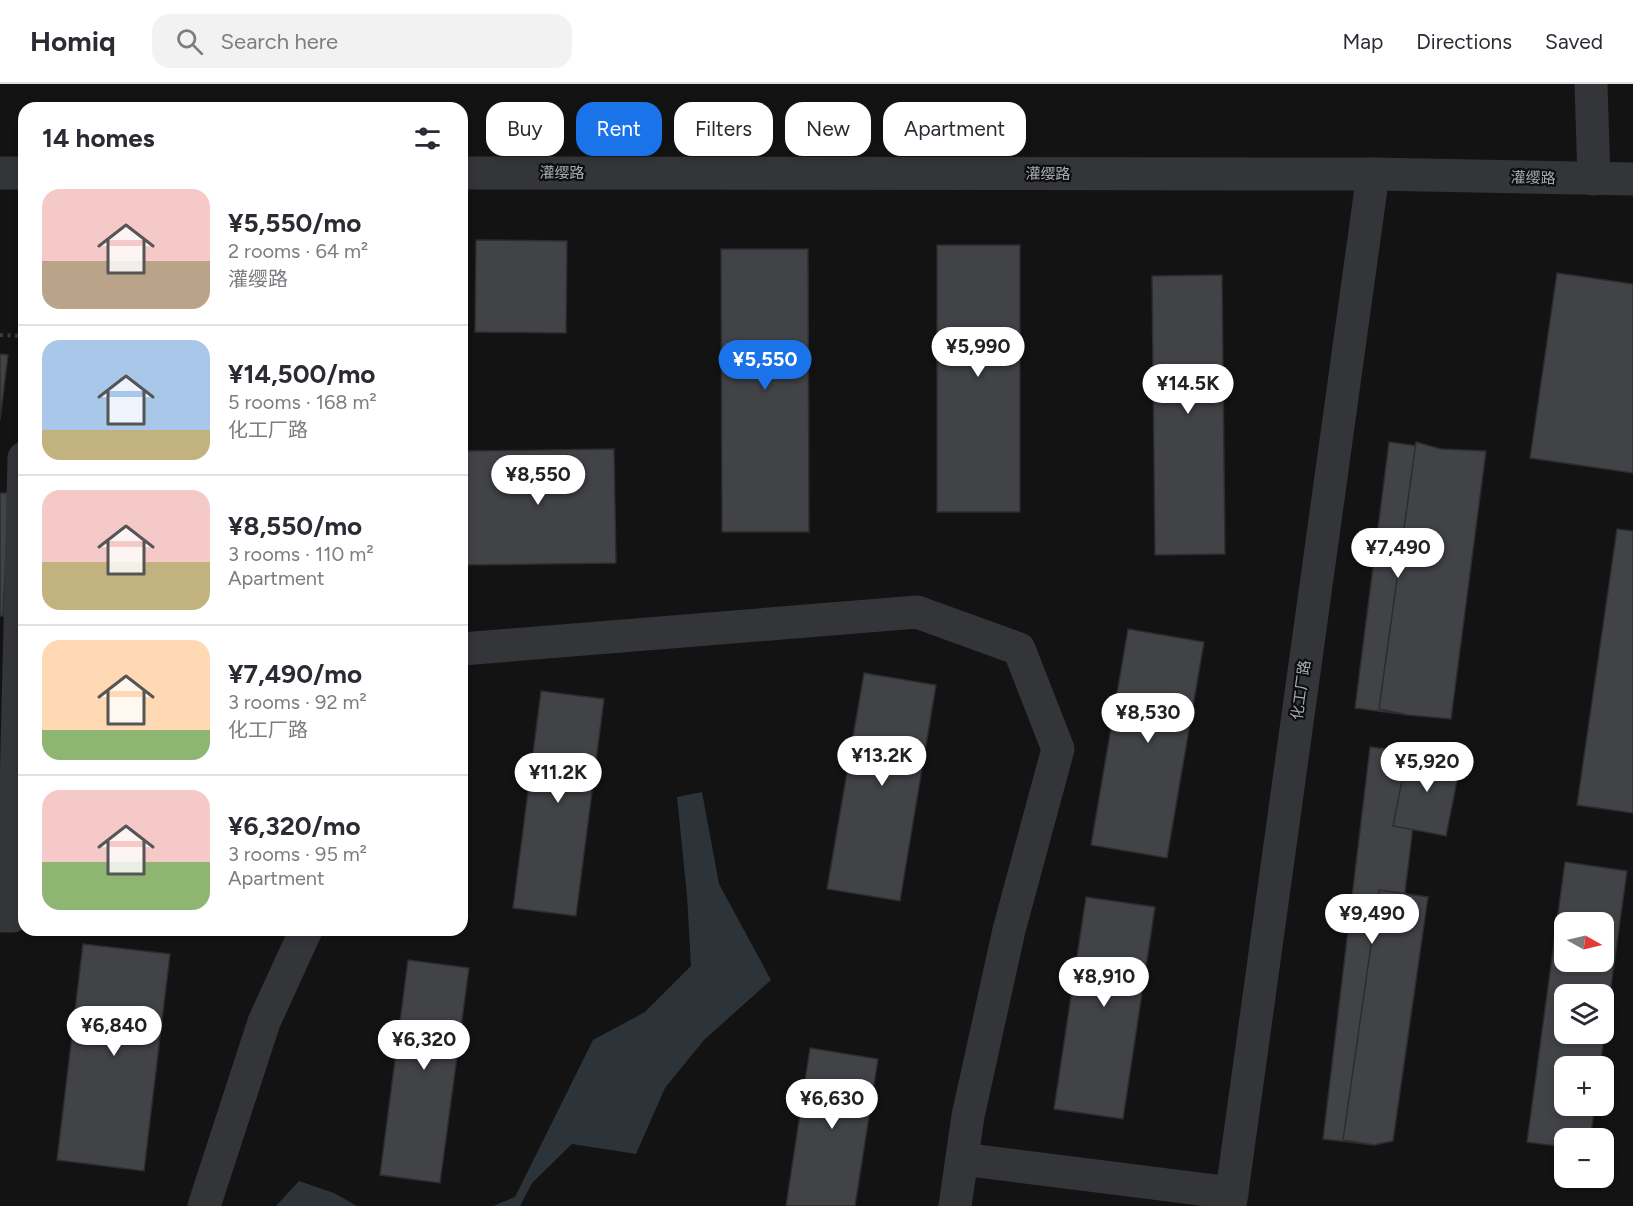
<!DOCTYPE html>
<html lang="en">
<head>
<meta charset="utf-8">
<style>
  body { margin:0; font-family:Figtree,"Noto Sans SC",sans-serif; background:#f2f2f3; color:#2b2b33; height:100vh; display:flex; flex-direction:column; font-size:22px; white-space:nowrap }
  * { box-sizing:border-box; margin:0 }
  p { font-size:20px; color:#7c7c81 }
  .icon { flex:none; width:33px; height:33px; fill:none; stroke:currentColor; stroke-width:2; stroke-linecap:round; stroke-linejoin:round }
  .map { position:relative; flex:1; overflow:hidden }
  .drawer { position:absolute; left:18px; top:18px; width:450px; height:834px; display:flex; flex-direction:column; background:#fff; border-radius:18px; box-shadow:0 3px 9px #0003 }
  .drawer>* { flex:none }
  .guide { position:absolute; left:486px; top:18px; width:570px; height:54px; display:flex; gap:12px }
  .needle { width:39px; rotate:98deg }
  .fabs { position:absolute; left:1554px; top:828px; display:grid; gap:12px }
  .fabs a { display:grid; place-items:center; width:60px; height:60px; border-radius:12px; background:#fff; box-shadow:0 3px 9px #0003; font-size:30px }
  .price { position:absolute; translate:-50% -51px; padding:0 14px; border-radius:21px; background:#fff; color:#222; font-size:20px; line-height:39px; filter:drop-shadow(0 2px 3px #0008) }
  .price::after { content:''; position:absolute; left:50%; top:36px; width:18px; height:14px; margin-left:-9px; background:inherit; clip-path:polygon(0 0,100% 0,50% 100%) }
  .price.selected { background:#1a73e8; color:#fff }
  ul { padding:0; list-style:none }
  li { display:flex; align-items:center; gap:18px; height:150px; padding:0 24px }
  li+li { border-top:2px solid #e1e1e2 }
  li span { display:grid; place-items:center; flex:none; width:168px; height:120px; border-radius:18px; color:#555 }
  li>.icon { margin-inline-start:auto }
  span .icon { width:72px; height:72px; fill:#fffc; stroke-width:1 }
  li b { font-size:26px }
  h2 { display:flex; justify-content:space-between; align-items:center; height:72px; padding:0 24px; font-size:26px }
  .tag { padding:0 21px; border-radius:18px; background:#fff; box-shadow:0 3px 9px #0003; font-size:21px; line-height:54px }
  .tag.selected { background:#1a73e8; color:#fff }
  header { display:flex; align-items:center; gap:36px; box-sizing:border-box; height:84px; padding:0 30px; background:#fff; border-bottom:2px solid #e1e1e2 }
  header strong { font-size:28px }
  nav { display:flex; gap:33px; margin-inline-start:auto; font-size:21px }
  .search { width:420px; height:54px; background:#f2f2f3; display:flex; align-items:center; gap:15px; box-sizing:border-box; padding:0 21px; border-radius:18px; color:#7c7c81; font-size:22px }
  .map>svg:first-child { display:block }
  .water { fill:#2c3339 }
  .building { fill:#424347; stroke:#2d2d30; stroke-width:1.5; fill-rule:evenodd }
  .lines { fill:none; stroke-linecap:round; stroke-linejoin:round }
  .path { stroke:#3a3c40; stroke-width:4; stroke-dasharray:3 4.5; stroke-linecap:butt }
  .minor { stroke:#343539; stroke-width:33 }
  .labels { text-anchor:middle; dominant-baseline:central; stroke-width:4.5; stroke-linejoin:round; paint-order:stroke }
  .street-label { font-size:15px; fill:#a5aab4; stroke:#0e0e0f }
</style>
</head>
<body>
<header>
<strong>Homiq</strong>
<div class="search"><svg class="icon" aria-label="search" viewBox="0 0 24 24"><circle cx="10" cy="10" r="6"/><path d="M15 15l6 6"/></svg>Search here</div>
<nav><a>Map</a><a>Directions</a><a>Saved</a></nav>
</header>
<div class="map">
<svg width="1633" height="1122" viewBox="0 0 1633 1122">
  <rect width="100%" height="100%" fill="#131314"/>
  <!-- water -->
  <g class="water">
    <path d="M702,708L719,800L771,896L704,956L665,1004L636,1070L572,1060L532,1099L520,1122H493L515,1113L593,956L645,928L691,882L687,812L677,713Z"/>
    <path d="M299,1097L334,1109L357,1122H276Z"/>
  </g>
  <!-- building -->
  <g class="building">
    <path d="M476,156L567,157L566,249L475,248Z"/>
    <rect x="937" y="161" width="83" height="267"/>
    <path d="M721,165H808L809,448H722Z"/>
    <path d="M1557,189L1633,200V389L1530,374Z"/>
    <path d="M1222,191L1225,470L1155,471L1152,192Z"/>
    <path d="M462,219L464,367L614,365L616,479L462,481Z"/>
    <path d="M0,270L8,271L0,336Z"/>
    <path d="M1389,358L1441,365L1408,631L1355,624Z"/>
    <path d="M1416,358L1441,365L1486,367L1451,635L1408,631L1379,625Z"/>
    <path d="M0,409H9L3,532H0Z"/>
    <path d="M1617,445L1633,447V729L1577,721Z"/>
    <path d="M1128,545L1204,558L1167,774L1091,761Z"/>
    <path d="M864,589L936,601L900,817L827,805Z"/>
    <path d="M541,607L604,615L576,832L513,824Z"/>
    <path d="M1370,663L1422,669L1374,1061L1323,1055Z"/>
    <path d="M1408,667L1461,677L1446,752L1393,742Z"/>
    <path d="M1565,778L1627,787L1600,982H1564V1022H1595L1590,1054H1564V1063L1527,1058ZM1564,838H1604V878H1564ZM1564,910H1604V950H1564Z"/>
    <path d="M1379,806L1428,813L1393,1057L1374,1061L1343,1056Z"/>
    <path d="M1086,813L1155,823L1123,1035L1054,1025Z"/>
    <path d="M83,860L170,870L144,1087L57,1076Z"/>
    <path d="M408,876L469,884L440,1099L380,1091Z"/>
    <path d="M810,964L878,975L855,1122H786Z"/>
  </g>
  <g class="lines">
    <!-- path -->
    <path class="path" d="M0,251L24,252"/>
    <!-- minor -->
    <g class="minor">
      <path d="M1591,0L1594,95"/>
      <path d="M0,89H24"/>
      <path d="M462,89L1373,90L1633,95"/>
      <path d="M462,565L917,528L1019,565L1058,665L1009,846L968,1032L955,1122"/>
      <path d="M0,832H13L24,374"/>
      <path d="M962,1075L1232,1109"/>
      <path d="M204,1122L264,938L306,846"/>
      <path d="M1230,1122L1373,90"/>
    </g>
  </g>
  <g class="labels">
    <!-- street labels -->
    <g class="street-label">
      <text x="562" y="89">灌缨路</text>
      <text x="1048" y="90">灌缨路</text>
      <text transform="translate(1533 94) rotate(1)">灌缨路</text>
      <text transform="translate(1301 606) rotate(-82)">化工厂路</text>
    </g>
  </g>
</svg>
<div class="fabs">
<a><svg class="needle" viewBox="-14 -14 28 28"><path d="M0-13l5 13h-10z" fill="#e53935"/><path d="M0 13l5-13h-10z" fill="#7c7c81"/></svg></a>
<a><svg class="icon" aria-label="layers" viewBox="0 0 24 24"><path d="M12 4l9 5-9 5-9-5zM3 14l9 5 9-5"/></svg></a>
<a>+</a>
<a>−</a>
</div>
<b class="price" style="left:978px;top:294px">¥5,990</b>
<b class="price selected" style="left:765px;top:307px">¥5,550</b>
<b class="price" style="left:1188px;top:331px">¥14.5K</b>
<b class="price" style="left:538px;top:422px">¥8,550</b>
<b class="price" style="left:1398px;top:495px">¥7,490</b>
<b class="price" style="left:1148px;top:660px">¥8,530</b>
<b class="price" style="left:882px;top:703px">¥13.2K</b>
<b class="price" style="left:1427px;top:709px">¥5,920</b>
<b class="price" style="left:558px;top:720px">¥11.2K</b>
<b class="price" style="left:1372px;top:861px">¥9,490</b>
<b class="price" style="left:1104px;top:924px">¥8,910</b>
<b class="price" style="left:114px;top:973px">¥6,840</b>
<b class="price" style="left:424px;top:987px">¥6,320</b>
<b class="price" style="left:832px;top:1046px">¥6,630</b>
<div class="guide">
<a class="tag">Buy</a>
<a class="tag selected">Rent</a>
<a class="tag">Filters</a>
<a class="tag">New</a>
<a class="tag">Apartment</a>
</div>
<section class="drawer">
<h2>14 homes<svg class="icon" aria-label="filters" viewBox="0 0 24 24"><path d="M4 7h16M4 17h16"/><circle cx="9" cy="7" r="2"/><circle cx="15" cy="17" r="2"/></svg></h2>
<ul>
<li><span style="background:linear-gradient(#f6c9c9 60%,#b9a48a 0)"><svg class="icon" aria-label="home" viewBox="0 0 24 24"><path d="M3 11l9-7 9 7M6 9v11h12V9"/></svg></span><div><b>¥5,550/mo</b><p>2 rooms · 64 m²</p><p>灌缨路</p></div></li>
<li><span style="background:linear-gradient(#a9c7e8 75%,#c2b280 0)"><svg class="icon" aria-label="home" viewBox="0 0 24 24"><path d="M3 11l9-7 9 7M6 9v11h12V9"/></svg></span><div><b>¥14,500/mo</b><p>5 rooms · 168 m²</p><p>化工厂路</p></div></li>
<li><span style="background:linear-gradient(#f6c9c9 60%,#c2b280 0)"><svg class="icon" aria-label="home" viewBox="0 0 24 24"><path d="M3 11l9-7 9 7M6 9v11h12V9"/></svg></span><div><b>¥8,550/mo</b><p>3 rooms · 110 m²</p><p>Apartment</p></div></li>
<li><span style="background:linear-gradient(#ffd9b3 75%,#8fb573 0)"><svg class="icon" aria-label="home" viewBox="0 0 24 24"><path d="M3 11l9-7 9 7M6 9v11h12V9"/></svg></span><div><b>¥7,490/mo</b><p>3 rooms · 92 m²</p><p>化工厂路</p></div></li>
<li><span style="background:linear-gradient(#f6c9c9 60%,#8fb573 0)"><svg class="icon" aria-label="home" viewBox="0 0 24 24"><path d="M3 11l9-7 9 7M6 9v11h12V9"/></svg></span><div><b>¥6,320/mo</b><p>3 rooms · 95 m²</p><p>Apartment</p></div></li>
</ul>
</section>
</div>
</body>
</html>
